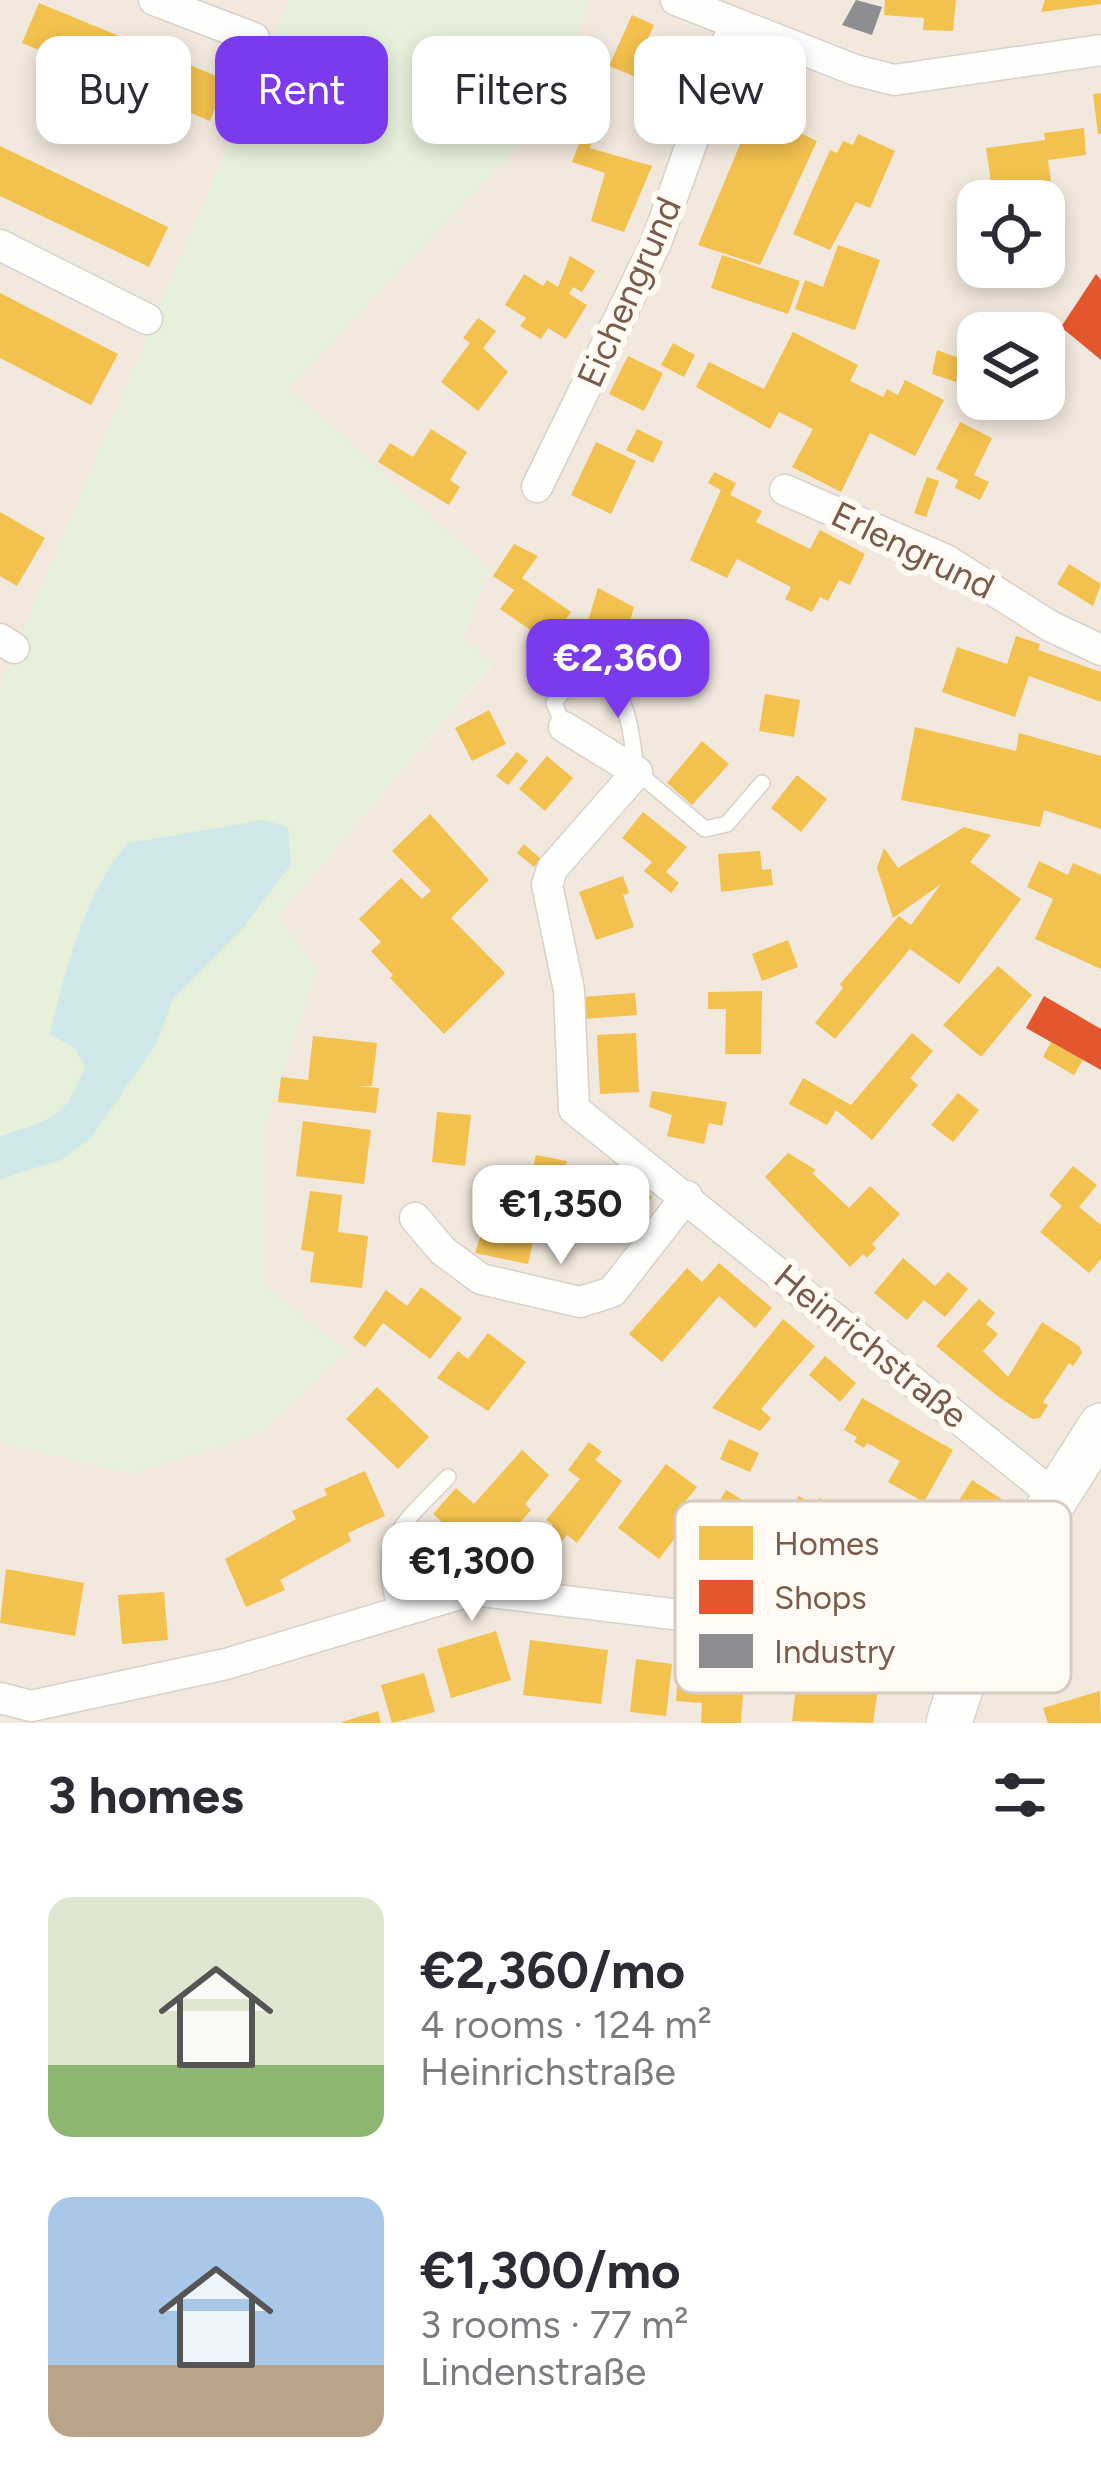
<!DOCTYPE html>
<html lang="en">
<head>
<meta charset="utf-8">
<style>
  body { margin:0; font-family:Figtree,sans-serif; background:#f7f7f7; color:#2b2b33; height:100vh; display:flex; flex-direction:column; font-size:45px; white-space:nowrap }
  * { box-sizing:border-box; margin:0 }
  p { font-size:39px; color:#7c7c81 }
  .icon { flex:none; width:66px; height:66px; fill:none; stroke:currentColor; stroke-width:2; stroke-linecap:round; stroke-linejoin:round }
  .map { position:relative; height:1723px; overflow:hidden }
  .sheet { display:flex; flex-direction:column; background:#fff; flex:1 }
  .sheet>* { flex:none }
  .guide { position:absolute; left:36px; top:36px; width:1029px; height:108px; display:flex; gap:24px }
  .buttons { position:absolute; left:957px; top:180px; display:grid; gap:24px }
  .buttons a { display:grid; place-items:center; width:108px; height:108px; border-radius:24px; background:#fff; box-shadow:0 6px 18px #0003; font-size:60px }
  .price { position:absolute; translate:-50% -102px; padding:0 27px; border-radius:24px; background:#fff; color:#222; font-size:39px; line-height:78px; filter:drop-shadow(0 3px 6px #0008) }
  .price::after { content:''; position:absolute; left:50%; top:72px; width:36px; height:27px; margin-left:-18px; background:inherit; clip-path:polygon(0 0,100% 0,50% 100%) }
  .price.on { background:#7c3aed; color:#fff }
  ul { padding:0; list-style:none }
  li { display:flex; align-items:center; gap:36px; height:300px; padding:0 48px }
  li span { display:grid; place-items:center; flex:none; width:336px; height:240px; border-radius:24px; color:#555 }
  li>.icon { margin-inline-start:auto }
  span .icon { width:144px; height:144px; fill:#fffc; stroke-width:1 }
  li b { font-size:51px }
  h2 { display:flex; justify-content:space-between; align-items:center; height:144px; padding:0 48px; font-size:51px }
  .chip { padding:0 42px; border-radius:24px; background:#fff; box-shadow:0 6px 18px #0003; font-size:42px; line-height:108px }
  .chip.on { background:#7c3aed; color:#fff }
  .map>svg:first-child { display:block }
  .residential { fill:#f2e8de; fill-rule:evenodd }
  .green { fill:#e7f0db }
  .water { fill:#d0e8ea }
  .homes { fill:#f2c14e }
  .shops { fill:#e4572e }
  .industry { fill:#8d8d92 }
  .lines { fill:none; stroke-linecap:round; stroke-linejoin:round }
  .lane-casing { stroke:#d7d1cb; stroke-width:18 }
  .street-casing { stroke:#d7d1cb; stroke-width:33 }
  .secondary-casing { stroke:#d9d2cb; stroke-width:48 }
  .lane { stroke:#fefefd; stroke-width:15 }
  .street { stroke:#fefefd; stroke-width:30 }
  .secondary { stroke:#fefefd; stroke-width:45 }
  .labels { text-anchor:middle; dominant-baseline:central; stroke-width:12; stroke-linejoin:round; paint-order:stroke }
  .street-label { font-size:36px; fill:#7a5c4d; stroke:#fffaf3 }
  .key { fill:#fffaf3; stroke:#d7cbc1; stroke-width:3 }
  .key-label { font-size:33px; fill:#7a5c4d }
</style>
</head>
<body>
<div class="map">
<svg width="1101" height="1723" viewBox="0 0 1101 1723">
  <rect width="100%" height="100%" fill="#f9f5f0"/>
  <!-- residential -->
  <g class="residential">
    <path d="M0,0H289L0,687Z"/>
    <path d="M588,0H1101V1723H961L937,1677L924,1723H0V1442L132,1474L264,1284V1128L317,969L277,917L493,664L462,639L490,569L288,388L560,102ZM978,201H1044V267H978ZM978,333H1044V399H978Z"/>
  </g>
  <!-- green -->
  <path class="green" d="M289,0H588L560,102L289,388L490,569L462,638L493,663L277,917L317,969L264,1128V1284L346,1351L262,1433L132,1474L0,1442V687Z"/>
  <!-- water -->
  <path class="water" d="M263,820L288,827L291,865L243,928L173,999L156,1044L91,1138L61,1160L0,1179V1136C52,1119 65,1121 85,1066L75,1049L50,1034C67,967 82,897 128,843Z"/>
  <!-- homes -->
  <g class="homes">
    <path d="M885,0H956L953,31L923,30L924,18L884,15Z"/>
    <path d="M1045,0H1101V4L1041,12Z"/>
    <path d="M39,3L226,80L210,121L22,43Z"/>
    <path d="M632,15L654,25L646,43L688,63L670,111L646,100L653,84L609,66Z"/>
    <path d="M769,75L802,90L798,98L805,101L792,129L817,141L760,265L698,245Z"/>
    <path d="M1101,93V134H1098L1093,94Z"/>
    <path d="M1084,128L1086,155L1048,160L1051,181L992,189L986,148L1045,140L1044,133Z"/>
    <path d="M858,134L895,151L870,208L856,202L830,250L793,234L830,150L837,153L843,141L853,145Z"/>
    <path d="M581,138L592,142L590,148L652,166L624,232L591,221L605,173L572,162Z"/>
    <path d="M0,146L168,227L149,267L0,196Z"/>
    <path d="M838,245L880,260L855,330L795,309L805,280L823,287Z"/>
    <path d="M722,255L800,281L788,314L711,288Z"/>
    <path d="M570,256L595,271L582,292L573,287L569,294L587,305L566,339L548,328L541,339L520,326L526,318L505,305L524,274L543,286L547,280L558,287Z"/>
    <path d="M0,293L118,354L91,405L0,358Z"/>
    <path d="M478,318L496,331L483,348L508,372L478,411L441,382L470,343L463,338Z"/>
    <path d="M982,319L1026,327L1025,333H980Z"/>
    <path d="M793,332L858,365L850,381L883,397L887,389L898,395L905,380L944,400L915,456L870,433L841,492L792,467L813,429L779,412L770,429L696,387L709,362L764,389Z"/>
    <path d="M673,343L695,355L684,377L661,365Z"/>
    <path d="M937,350L959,358L956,382L932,374Z"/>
    <path d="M628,356L663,373L644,411L609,394Z"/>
    <path d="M960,422L992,438L974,475L989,482L980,500L955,488L958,480L936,469Z"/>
    <path d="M431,429L467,452L450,480L460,487L449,505L378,462L390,443L413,457Z"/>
    <path d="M637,429L663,442L653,463L626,450Z"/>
    <path d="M596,442L636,461L611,514L571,495Z"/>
    <path d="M714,472L736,483L730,495L762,511L756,522L810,549L820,530L865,554L850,585L839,580L828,601L820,597L812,612L785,599L791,587L737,559L727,578L690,560L721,490L708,483Z"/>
    <path d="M927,477L939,481L926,517L914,513Z"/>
    <path d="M0,512L45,538L17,586L0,576Z"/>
    <path d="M514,544L538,556L522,578L571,612L549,643L500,609L514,590L493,576Z"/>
    <path d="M1069,564L1101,584L1093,606L1057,584Z"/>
    <path d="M598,588L634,607L626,635L587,624Z"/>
    <path d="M643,626L692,653L678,678L649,674L625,658Z"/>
    <path d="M1016,636L1040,644L1038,650L1101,672V702L1029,676L1015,717L942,692L957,647L1007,664Z"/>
    <path d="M765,694L800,700L794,737L759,731Z"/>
    <path d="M489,710L506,744L472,761L455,728Z"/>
    <path d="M915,727L1016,751L1019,733L1101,756V829L1044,810L1040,827L901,800Z"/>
    <path d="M702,741L729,764L692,805L667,783Z"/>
    <path d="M517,752L528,761L508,785L496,776Z"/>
    <path d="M547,756L573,778L545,811L519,789Z"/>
    <path d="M797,775L827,799L801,832L771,808Z"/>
    <path d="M643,812L687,847L666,872L679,883L671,893L644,871L652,862L622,838Z"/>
    <path d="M430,814L489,880L451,918L505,973L444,1034L390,978L393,975L371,951L381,942L359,919L401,878L422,899L431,891L392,851Z"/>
    <path d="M964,827L991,835L970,862L1021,899L959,984L910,949L835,1039L815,1023L843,988L840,984L899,916L911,925L941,884L893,918L877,868L884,848L898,868Z"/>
    <path d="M524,844L541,859L534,867L517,853Z"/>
    <path d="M760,851L762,870L771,869L773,885L721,892L718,854Z"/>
    <path d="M1039,861L1068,875L1073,863L1101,875V969L1035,939L1053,899L1027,887Z"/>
    <path d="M623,876L629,893L623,895L634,927L596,940L579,892Z"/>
    <path d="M788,940L798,967L762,981L752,954Z"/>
    <path d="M998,966L1032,995L981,1057L943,1025Z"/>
    <path d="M762,991L761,1054H725L726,1009H708V992Z"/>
    <path d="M635,993L637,1015L583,1019L581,997Z"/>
    <path d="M636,1033L639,1092L600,1094L597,1035Z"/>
    <path d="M912,1033L933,1051L910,1078L918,1085L872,1140L836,1110L827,1125L789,1104L803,1078L851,1105Z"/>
    <path d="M313,1036L377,1043L372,1086H357L379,1088L376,1113L278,1102L281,1077L308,1080Z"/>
    <path d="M1051,1042L1083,1060L1074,1075L1043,1057Z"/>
    <path d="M652,1091L727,1102L722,1126L709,1123L704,1144L667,1136L672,1115L649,1107Z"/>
    <path d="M958,1093L979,1110L953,1142L931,1125Z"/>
    <path d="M437,1112L471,1115L465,1166L432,1162Z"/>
    <path d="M303,1121L371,1130L364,1184L296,1176Z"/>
    <path d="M788,1153L816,1170L812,1173L849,1208L870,1186L900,1214L872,1244L876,1248L867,1258L863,1254L850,1267L765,1177Z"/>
    <path d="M536,1155L567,1161L564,1174L559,1173L550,1211L540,1208L528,1264L475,1253L493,1198L525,1205Z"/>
    <path d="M610,1165L652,1197L622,1238L579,1205Z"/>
    <path d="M1073,1166L1097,1185L1079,1207L1101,1225V1259L1089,1273L1040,1232L1062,1206L1049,1195Z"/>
    <path d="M310,1191L342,1195L338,1232L368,1236L362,1288L310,1282L314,1252L301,1250Z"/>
    <path d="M903,1258L935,1286L948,1272L968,1289L945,1317L924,1300L907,1320L874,1293Z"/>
    <path d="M719,1263L772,1308L755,1328L719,1296L662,1362L629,1334L687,1268L702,1282Z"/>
    <path d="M421,1287L462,1318L430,1359L383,1323L365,1347L353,1338L386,1290L407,1306Z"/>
    <path d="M979,1299L995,1313L986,1324L998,1334L983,1351L1008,1377L1042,1322L1079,1346L1082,1353L1073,1366L1069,1363L1043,1402L1048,1405L1040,1418L1032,1419L996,1395L936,1346Z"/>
    <path d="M783,1319L815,1346L761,1409L771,1418L760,1431L712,1408Z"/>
    <path d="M488,1333L526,1362L488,1411L437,1378L458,1351L468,1359Z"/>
    <path d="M825,1356L856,1383L840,1402L809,1375Z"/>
    <path d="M377,1387L429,1437L398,1469L346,1419Z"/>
    <path d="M862,1398L953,1450L924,1502L888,1482L900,1461L867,1443L864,1448L854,1442L857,1437L844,1430Z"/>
    <path d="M729,1439L759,1453L750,1472L720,1459Z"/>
    <path d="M589,1442L602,1452L595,1460L622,1481L577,1543L567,1535L559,1545L545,1535L553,1525L546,1520L580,1479L568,1470Z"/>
    <path d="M522,1450L549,1475L525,1504L531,1510L499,1546L480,1530L467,1544L433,1514L456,1488L474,1504Z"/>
    <path d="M666,1464L697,1487L679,1509L690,1518L659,1559L618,1528Z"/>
    <path d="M365,1471L385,1516L348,1533L351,1541L280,1580L285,1590L246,1607L225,1559L296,1519L292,1511L327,1495L324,1489Z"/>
    <path d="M972,1480L1006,1502L958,1576L911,1545L930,1516L943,1525Z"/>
    <path d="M726,1490L756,1508L740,1535L764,1549L747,1577L693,1544Z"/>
    <path d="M799,1496L815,1506L820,1498L855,1520L819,1578L784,1557L794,1541L778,1531Z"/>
    <path d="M6,1569L84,1583L75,1636L0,1623Z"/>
    <path d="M164,1592L168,1640L122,1644L118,1595Z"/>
    <path d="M496,1631L511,1680L451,1698L437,1649Z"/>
    <path d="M530,1640L608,1650L601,1704L523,1695Z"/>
    <path d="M636,1659L672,1664L666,1716L630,1712Z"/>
    <path d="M679,1661L745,1665L741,1723H701L702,1703L676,1701Z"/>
    <path d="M798,1671L879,1682L873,1723L792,1721Z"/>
    <path d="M424,1673L435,1712L392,1723L381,1685Z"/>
    <path d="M1100,1691L1101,1723H1048L1043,1708Z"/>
    <path d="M378,1711L381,1723H343L342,1722Z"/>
  </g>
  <!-- shops -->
  <g class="shops">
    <path d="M1096,274L1101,280V360L1061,327Z"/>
    <path d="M1044,996L1101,1029V1070L1026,1028Z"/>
  </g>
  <!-- industry -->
  <path class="industry" d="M856,0L882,7L872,35L842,25Z"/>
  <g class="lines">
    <!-- lane casing -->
    <g class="lane-casing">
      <g id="lane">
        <path d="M564,727L554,703L578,671C631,677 629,729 637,772L705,829L727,824L762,783"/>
        <path d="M396,1610C376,1539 401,1526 448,1477"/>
      </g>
    </g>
    <!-- street casing -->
    <g class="street-casing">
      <g id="street">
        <path d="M154,0L254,38"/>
        <path d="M676,0L855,70L894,80L1101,50"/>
        <path d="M0,245L147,319"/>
        <path d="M537,487L656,243L734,24"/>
        <path d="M785,490L946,560L1050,626L1101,650"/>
        <path d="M0,639L14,648"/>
        <path d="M564,727L637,772L552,869L547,885L569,990L574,1109L1056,1497"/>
        <path d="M415,1218L443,1251L481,1279L580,1302L612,1292L687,1196"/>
        <path d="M0,1698L31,1706L226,1664L473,1590L970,1650"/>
      </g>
    </g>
    <!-- secondary casing -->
    <g class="secondary-casing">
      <path id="secondary" d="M949,1723C983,1606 1037,1527 1101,1426"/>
    </g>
    <!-- lane -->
    <use href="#lane" class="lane"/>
    <!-- street -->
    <use href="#street" class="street"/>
    <!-- secondary -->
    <use href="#secondary" class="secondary"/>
  </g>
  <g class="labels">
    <!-- street labels -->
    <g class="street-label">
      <text transform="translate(629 292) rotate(-66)">Eichengrund</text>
      <text transform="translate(913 550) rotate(26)">Erlengrund</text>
      <text transform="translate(871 1346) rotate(39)">Heinrichstraße</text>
    </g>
  </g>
  <!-- legend -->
  <rect x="675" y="1501" width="396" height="192" rx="18" class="key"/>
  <rect x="699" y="1526" width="54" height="34" fill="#f2c14e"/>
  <rect x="699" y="1580" width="54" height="34" fill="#e4572e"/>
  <rect x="699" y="1634" width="54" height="34" fill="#8d8d92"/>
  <g class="key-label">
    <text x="774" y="1555">Homes</text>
    <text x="774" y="1609">Shops</text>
    <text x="774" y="1663">Industry</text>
  </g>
</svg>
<div class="buttons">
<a><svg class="icon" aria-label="locate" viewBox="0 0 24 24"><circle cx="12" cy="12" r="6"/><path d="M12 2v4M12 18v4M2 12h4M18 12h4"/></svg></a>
<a><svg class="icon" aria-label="layers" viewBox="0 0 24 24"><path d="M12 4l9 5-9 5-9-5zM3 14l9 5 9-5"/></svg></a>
</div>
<b class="price on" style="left:618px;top:721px">€2,360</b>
<b class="price" style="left:561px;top:1267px">€1,350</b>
<b class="price" style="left:472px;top:1624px">€1,300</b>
<div class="guide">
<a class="chip">Buy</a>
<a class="chip on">Rent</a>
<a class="chip">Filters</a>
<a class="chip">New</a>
</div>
</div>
<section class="sheet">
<h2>3 homes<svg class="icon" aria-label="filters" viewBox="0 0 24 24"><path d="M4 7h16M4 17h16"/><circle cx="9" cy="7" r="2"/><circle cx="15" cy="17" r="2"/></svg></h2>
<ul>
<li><span style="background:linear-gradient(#dfe7d0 70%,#8fb573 0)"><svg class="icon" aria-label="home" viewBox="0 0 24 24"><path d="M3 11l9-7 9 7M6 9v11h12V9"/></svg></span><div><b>€2,360/mo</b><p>4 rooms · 124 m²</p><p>Heinrichstraße</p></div></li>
<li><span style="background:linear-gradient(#a9c7e8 70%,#b9a48a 0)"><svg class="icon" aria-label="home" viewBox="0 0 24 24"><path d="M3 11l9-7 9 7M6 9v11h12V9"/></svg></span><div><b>€1,300/mo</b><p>3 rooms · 77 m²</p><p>Lindenstraße</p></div></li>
</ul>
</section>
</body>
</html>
